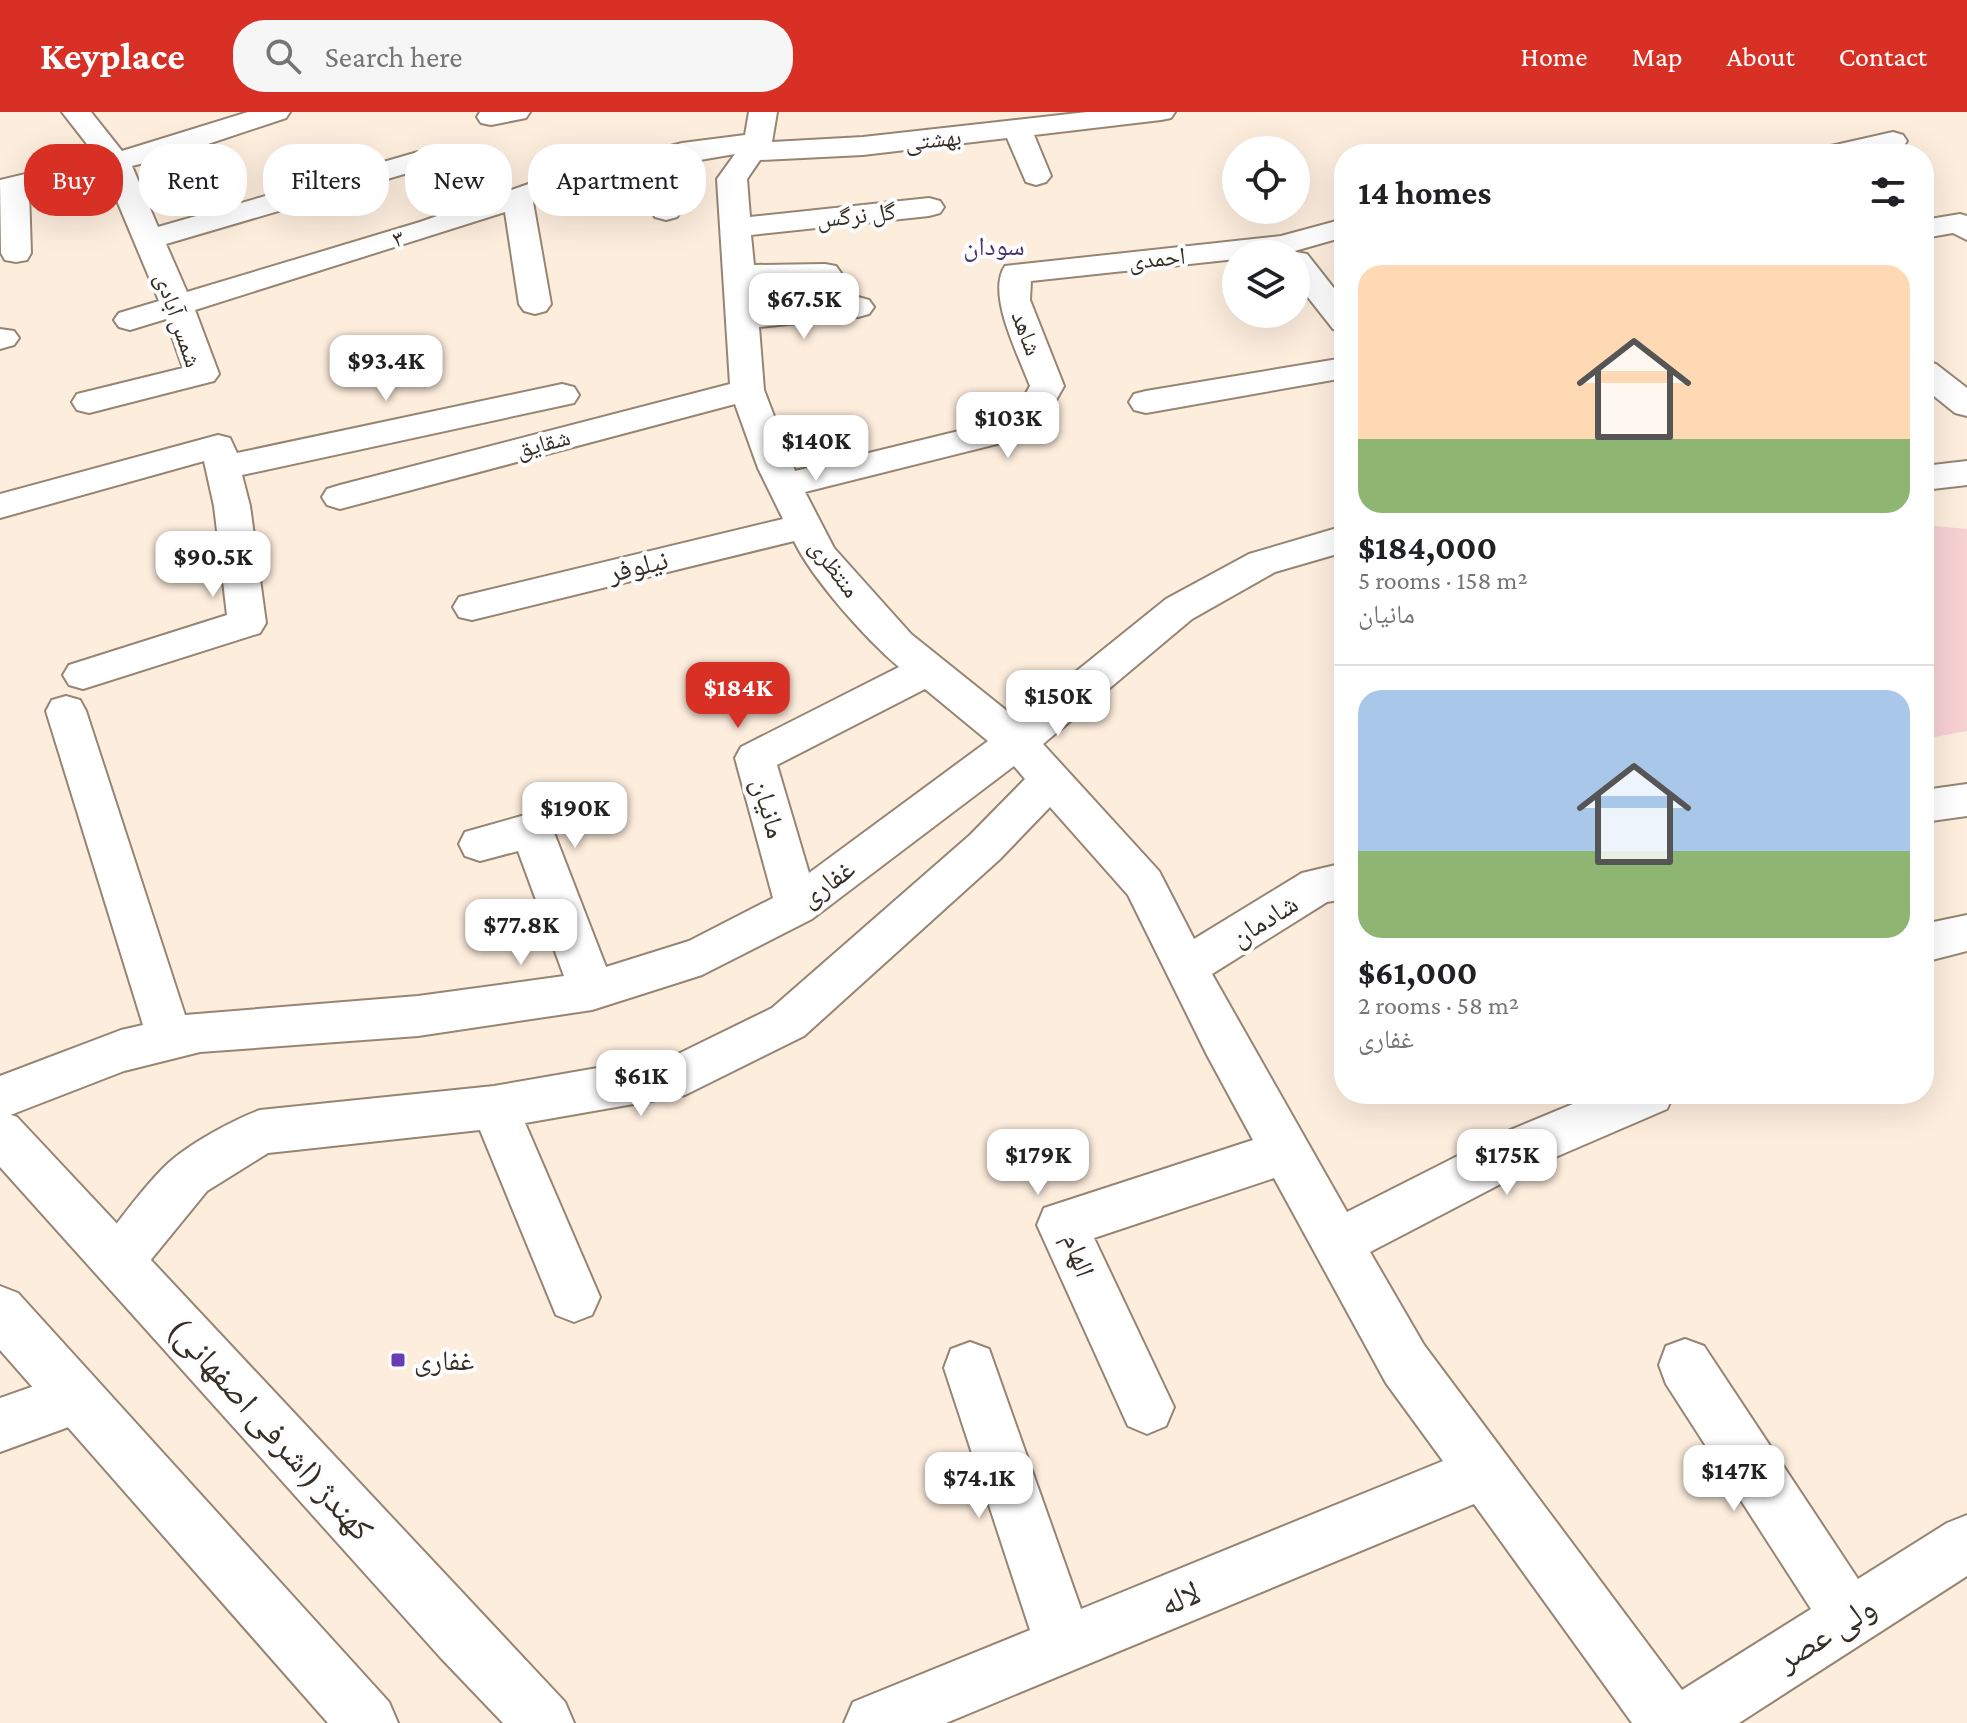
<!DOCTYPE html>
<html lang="en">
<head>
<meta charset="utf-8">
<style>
  body { margin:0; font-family:"Crimson Pro","Noto Naskh Arabic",serif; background:#f6f6f6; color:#202124; height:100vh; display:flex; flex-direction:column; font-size:30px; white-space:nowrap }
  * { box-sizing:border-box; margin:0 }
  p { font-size:26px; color:#757577 }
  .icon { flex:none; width:44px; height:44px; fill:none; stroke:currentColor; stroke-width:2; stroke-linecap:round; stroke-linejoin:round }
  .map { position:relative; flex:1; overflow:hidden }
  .panel { position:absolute; left:1334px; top:32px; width:600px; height:960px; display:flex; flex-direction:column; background:#fff; border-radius:32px; box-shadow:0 8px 32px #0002 }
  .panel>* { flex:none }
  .guide { position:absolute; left:24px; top:32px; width:760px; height:72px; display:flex; gap:16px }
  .tools { position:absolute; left:1222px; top:24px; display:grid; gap:16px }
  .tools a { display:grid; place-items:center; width:88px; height:88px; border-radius:50%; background:#fff; box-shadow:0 8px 32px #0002; font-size:40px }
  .price { position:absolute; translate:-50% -68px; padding:0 18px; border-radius:16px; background:#fff; color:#222; font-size:26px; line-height:52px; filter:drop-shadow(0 2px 4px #0008) }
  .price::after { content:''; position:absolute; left:50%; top:48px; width:24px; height:18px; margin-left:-12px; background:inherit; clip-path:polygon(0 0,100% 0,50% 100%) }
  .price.current { background:#d93025; color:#fff }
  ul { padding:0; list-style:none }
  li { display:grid; align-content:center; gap:16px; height:424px; padding:0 24px }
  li+li { border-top:2px solid #e0e0e0 }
  li span { display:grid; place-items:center; height:248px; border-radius:24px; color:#555 }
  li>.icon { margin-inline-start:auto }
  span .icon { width:144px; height:144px; fill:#fffc; stroke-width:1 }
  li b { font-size:34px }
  h2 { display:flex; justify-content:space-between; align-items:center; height:96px; padding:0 24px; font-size:34px }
  .chip { padding:0 28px; border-radius:32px; background:#fff; box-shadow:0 8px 32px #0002; font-size:28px; line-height:72px }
  .chip.current { background:#d93025; color:#fff }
  header { display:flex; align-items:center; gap:48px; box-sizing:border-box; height:112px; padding:0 40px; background:#d93025; color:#fff }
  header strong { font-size:38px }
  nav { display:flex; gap:44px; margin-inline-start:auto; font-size:28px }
  .search { width:560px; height:72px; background:#f6f6f6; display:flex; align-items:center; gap:20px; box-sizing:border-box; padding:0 28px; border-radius:32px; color:#757577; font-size:30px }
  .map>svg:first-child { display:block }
  .green { fill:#f7d0d2 }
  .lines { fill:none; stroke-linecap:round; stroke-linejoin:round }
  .minor-casing { stroke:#968572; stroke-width:4 }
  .major-casing { stroke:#968572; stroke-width:4 }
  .minor { fill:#fff; fill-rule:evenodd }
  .major { fill:#fff; fill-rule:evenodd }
  .poi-dot { fill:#653eb6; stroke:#fdfdfd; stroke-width:3 }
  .labels { text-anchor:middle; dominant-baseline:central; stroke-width:8; stroke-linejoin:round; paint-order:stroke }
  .far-street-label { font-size:24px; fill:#352e26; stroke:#fdfdfd }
  .far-quarter-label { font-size:26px; fill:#453572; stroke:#fdfdfd }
  .street-label { font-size:28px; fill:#352e26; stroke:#fdfdfd }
  .poi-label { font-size:28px; fill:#352e26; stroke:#fdfdfd; text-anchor:start }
  .near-street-label { font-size:34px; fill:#352e26; stroke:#fdfdfd }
</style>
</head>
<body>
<header>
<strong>Keyplace</strong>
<div class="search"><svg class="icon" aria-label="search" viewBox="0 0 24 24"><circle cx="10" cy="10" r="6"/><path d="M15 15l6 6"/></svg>Search here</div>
<nav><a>Home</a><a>Map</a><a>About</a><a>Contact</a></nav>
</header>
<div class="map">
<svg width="1967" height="1611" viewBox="0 0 1967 1611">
  <rect width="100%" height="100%" fill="#fdeddd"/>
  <!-- green -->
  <path class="green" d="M1924,413L1967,417V619L1924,627Z"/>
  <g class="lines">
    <!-- minor casing -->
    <g class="minor-casing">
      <g id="minor">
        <path d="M62,0H91L122,39L248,0H290L286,6L172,44L132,54L158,115L418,40L428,43L432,49L428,55L166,132L187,180L420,110L540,68L682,31L745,23L749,0H777L772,30L863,25L1087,0H1175L1171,6L1161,8L1034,23L1051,64L1046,70L1036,73L1026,70L1007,26L863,43L760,48L747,67L750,105L929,86L940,89L944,95L940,101L929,104L751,123L754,153L825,152L836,154L841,161L836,168L825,170L755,172L757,196L858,185L869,188L874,195L869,202L858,205L759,215L764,278L795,359L1012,306L1030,274C1019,244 986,182 1005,154L1281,124L1344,107V125L1284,142H1236V147L1031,169L1030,188L1064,274L1037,322L805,380L834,436L911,522L1017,607L1166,487L1249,442L1344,414V440L1275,460L1192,507L1043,632L1159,759L1194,827L1302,761L1344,751V787L1327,790L1212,862L1347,1100L1503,1021L1597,982H1674L1667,997L1537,1053L1370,1140L1424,1233L1682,1578L1811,1497L1666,1272L1659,1253L1666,1234L1685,1227L1704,1234L1858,1467L1947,1411L1967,1403V1464L1739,1611H1632L1474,1392L946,1611H844L853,1590L1030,1518L944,1256L951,1237L970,1230L989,1237L1081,1497L1443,1349L1386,1271L1274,1066L1094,1126L1174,1295L1166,1314L1147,1322L1128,1314L1037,1113L1044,1096L1253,1028L1207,943L1128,783L1050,695L1000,747L804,924L685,983L525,1011L600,1185L592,1203L574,1210L556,1203L480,1018L268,1041L207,1079L136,1166L118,1173L100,1166L93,1149C103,1126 153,1063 173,1047C195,1029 233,1008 260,998L494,974L678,942L772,896L970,723L1025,667L1014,654L812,807L702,863L592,898L418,924L200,940L124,959L0,1007V964L121,918L143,913L46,599L52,588L66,584L80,588L86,599L185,903L418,884L564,864L518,739L480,749L465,744L459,732L465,720L532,701L547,706L553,718L606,855L689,829L773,786L735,646L741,635L899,555C866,527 813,468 794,429L472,508L459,505L453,495L459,485L783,407L758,356L735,292L340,397L327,393L322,385L327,377L340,373L730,272L717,67L735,42L659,55L681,99L677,105L666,108L655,105L633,61L533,90L551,192L546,199L535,202L524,199L519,192L505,100L195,198L219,262L214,269L89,301L77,298L72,290L77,282L183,256L166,207L130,218L119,215L114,208L119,201L159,189L105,60L29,79L31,141L27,148L16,150L5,148L1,141L0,68L97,45ZM925,577L988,629L809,761L777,653Z"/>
        <path d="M480,0H530L526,6L491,13L481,11L477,5Z"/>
        <path d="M1893,20L1903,23L1907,29L1903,35L1872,42H1818L1822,36Z"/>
        <path d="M1960,102L1967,104V128L1953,121L1924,126V108Z"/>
        <path d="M1296,140L1307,142L1344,189V220L1333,217L1296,170V142H1287Z"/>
        <path d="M0,217L14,219L19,226L14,233L0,237Z"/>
        <path d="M1344,246V266L1146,301L1134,298L1129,290L1134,282L1146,279Z"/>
        <path d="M1924,249L1936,252L1967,276V304L1955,301L1924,276Z"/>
        <path d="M562,272L574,275L579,283L574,291L242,363L250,394L266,511L260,521L83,577L69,573L63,563L69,553L227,503L214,394L204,349L0,406V382L218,323L230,326L237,341Z"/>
        <path d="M1967,349V373L1924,378V354Z"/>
        <path d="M1967,672V704L1924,710V678Z"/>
        <path d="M1967,803V839L1924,850V812Z"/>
        <path d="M77,1259L96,1267L104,1286L96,1305L0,1340V1286Z"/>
      </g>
    </g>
    <!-- major casing -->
    <g class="major-casing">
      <g id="major">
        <path d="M0,999L17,1005L565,1590L574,1611H503L440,1545L0,1055Z"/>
        <path d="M0,1174L18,1181L389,1590L398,1611H328L0,1238Z"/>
      </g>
    </g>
    <!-- minor -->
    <use href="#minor" class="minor"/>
    <!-- major -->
    <use href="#major" class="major"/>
  </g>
  <!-- markers -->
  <rect class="poi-dot" x="390" y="1240" width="16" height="16" rx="4"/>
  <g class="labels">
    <!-- far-street labels -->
    <g class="far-street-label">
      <text transform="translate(933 27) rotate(-6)">بهشتی</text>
      <text transform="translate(856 103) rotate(-6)">گل نرگس</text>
      <text transform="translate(398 126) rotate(-16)">۳</text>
      <text transform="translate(1157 146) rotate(-6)">احمدی</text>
      <text transform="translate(179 208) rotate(71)">شمس آبادی</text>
      <text transform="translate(1027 221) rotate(69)">شاهد</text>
      <text transform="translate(543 331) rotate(-15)">شقایق</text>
      <text transform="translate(835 456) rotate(53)">منتظری</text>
    </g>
    <!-- far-quarter labels -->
    <g class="far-quarter-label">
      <text x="994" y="134">سودان</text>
    </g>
    <!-- street labels -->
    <g class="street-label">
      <text transform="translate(638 454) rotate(-14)">نیلوفر</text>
      <text transform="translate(769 696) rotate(74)">مانیان</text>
      <text transform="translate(827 771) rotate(-36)">غفاری</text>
      <text transform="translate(1264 808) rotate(-32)">شادمان</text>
      <text transform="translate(1079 1143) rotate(70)">الهام</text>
    </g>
    <!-- poi labels -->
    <g class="poi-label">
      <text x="414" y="1248">غفاری</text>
    </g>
    <!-- near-street labels -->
    <g class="near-street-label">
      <text transform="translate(271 1317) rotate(48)">کهندژ (اشرفی اصفهانی)</text>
      <text transform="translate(1180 1486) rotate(-22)">لاله</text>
      <text transform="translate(1826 1521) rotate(-32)">ولی عصر</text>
    </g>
  </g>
</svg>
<div class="tools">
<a><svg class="icon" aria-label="locate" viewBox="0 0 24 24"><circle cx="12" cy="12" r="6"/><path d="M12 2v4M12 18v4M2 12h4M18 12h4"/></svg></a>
<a><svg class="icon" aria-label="layers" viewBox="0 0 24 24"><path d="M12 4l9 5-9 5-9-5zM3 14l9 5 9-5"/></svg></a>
</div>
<b class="price" style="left:804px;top:229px">$67.5K</b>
<b class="price" style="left:386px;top:291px">$93.4K</b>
<b class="price" style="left:1008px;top:348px">$103K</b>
<b class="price" style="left:816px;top:371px">$140K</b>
<b class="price" style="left:213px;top:487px">$90.5K</b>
<b class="price current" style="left:738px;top:618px">$184K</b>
<b class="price" style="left:1058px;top:626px">$150K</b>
<b class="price" style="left:575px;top:738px">$190K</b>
<b class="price" style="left:521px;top:855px">$77.8K</b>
<b class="price" style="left:641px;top:1006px">$61K</b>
<b class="price" style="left:1038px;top:1085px">$179K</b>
<b class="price" style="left:1507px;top:1085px">$175K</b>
<b class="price" style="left:1734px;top:1401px">$147K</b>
<b class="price" style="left:979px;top:1408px">$74.1K</b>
<div class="guide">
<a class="chip current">Buy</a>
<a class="chip">Rent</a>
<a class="chip">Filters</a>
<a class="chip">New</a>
<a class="chip">Apartment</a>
</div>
<section class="panel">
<h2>14 homes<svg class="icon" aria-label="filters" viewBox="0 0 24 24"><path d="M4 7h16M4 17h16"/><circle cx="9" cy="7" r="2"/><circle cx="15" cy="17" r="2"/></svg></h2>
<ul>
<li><span style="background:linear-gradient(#ffd9b3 70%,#8fb573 0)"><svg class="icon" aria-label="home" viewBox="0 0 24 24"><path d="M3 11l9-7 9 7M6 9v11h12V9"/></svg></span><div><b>$184,000</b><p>5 rooms · 158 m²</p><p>مانیان</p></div></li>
<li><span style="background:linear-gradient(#a9c7e8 65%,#8fb573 0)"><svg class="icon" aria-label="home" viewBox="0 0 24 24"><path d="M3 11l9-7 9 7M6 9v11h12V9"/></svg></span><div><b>$61,000</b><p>2 rooms · 58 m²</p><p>غفاری</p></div></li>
</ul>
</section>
</div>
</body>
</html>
